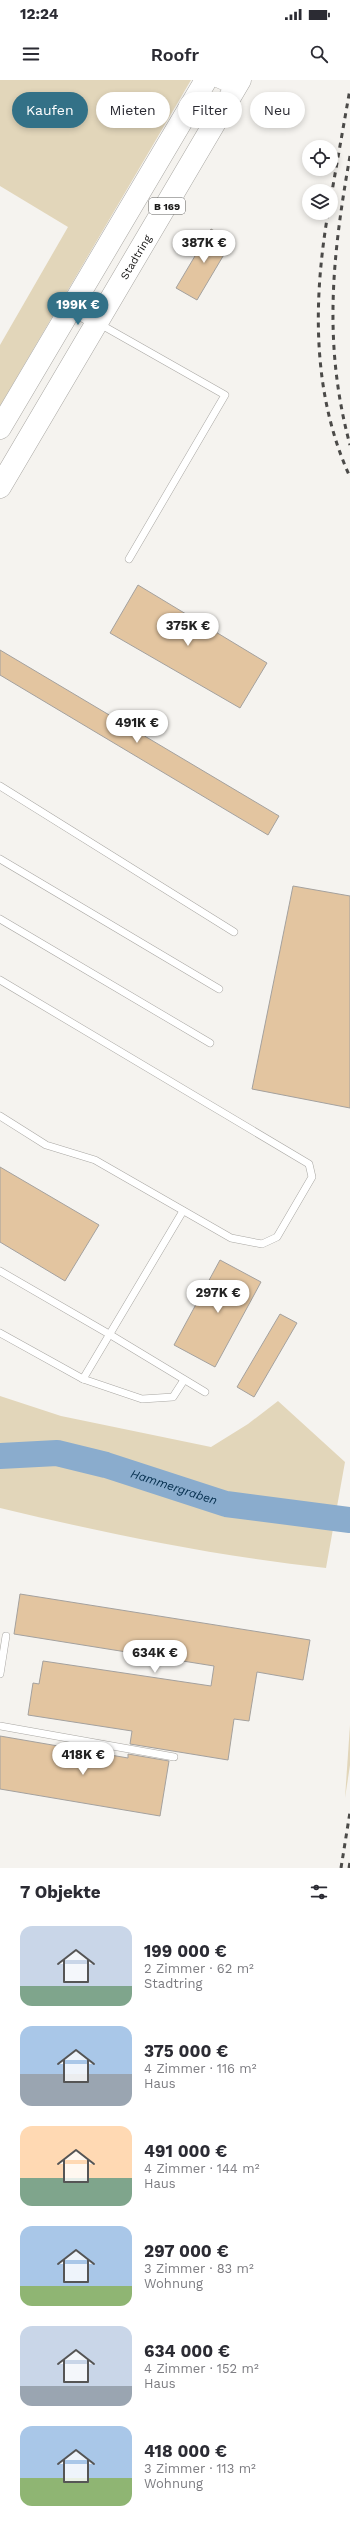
<!DOCTYPE html>
<html lang="de">
<head>
<meta charset="utf-8">
<style>
  body { margin:0; font-family:"Work Sans",sans-serif; background:#f2f2f3; color:#2b2b33; height:100vh; display:flex; flex-direction:column; font-size:15px; white-space:nowrap }
  * { box-sizing:border-box; margin:0 }
  p { font-size:13px; color:#7c7c81 }
  .icon { flex:none; width:22px; height:22px; fill:none; stroke:currentColor; stroke-width:2; stroke-linecap:round; stroke-linejoin:round }
  .map { position:relative; height:1788px; overflow:hidden }
  .drawer { display:flex; flex-direction:column; background:#fff; flex:1 }
  .drawer>* { flex:none }
  .banner { position:absolute; left:12px; top:12px; width:326px; height:36px; display:flex; gap:8px }
  .controls { position:absolute; left:302px; top:60px; display:grid; gap:8px }
  .controls a { display:grid; place-items:center; width:36px; height:36px; border-radius:50%; background:#fff; box-shadow:0 2px 6px #0003; font-size:20px }
  .price { position:absolute; translate:-50% -34px; padding:0 9px; border-radius:14px; background:#fff; color:#222; font-size:13px; line-height:26px; filter:drop-shadow(0 1px 2px #0008) }
  .price::after { content:''; position:absolute; left:50%; top:24px; width:12px; height:9px; margin-left:-6px; background:inherit; clip-path:polygon(0 0,100% 0,50% 100%) }
  .price.selected { background:#337187; color:#fff }
  ul { padding:0; list-style:none }
  li { display:flex; align-items:center; gap:12px; height:100px; padding:0 20px }
  li span { display:grid; place-items:center; flex:none; width:112px; height:80px; border-radius:12px; color:#555 }
  li>.icon { margin-inline-start:auto }
  span .icon { width:48px; height:48px; fill:#fffc; stroke-width:1 }
  li b { font-size:17px }
  h2 { display:flex; justify-content:space-between; align-items:center; height:48px; padding:0 20px; font-size:17px }
  .chip { padding:0 14px; border-radius:18px; background:#fff; box-shadow:0 2px 6px #0003; font-size:14px; line-height:36px }
  .chip.selected { background:#337187; color:#fff }
  .status { display:flex; justify-content:space-between; align-items:center; height:28px; padding:0 20px; background:#fff; direction:ltr }
  .status svg { height:11px; fill:currentColor }
  header { display:flex; justify-content:space-between; align-items:center; height:52px; padding:0 20px; background:#fff; font-size:18px; font-weight:600 }
  .map>svg:first-child { display:block }
  .green { fill:#e2d6ba }
  .lines { fill:none; stroke-linecap:round; stroke-linejoin:round }
  .river { stroke:#8aaccd; stroke-width:26 }
  .building { fill:#e3c5a0; stroke:#a4a19e }
  .service-casing { stroke:#a9a7a3; stroke-width:8 }
  .minor-casing { stroke:#a9a7a3; stroke-width:15 }
  .primary-casing { stroke:#a9a7a3; stroke-width:23 }
  .service { stroke:#fff; stroke-width:7 }
  .minor { stroke:#fff; stroke-width:14 }
  .primary { stroke:#fff; stroke-width:22 }
  .rail { stroke:#4b4a48; stroke-width:3; stroke-dasharray:5 5; stroke-linecap:butt }
  .labels { text-anchor:middle; dominant-baseline:central; stroke-width:3; stroke-linejoin:round; paint-order:stroke }
  .shield { fill:#fff; stroke:#5f5e5d; stroke-width:1 }
  .shield-label { font-size:10px; font-weight:bold; fill:#1a1918 }
  .street-label { font-size:11px; fill:#1a1918; stroke:#fff }
  .water-label { font-size:12px; font-style:italic; fill:#032d4c; stroke:#fff }
</style>
</head>
<body>
<div class="status"><b>12:24</b><svg viewBox="0 0 49 12"><path d="M0 12V9h3v3zM5 12V6h3v6zM10 12V3h3v9zM15 12V0h3v12zM26 1h20v11H26zM47 4h2v5h-2z"/></svg></div>
<header><svg class="icon" aria-label="menu" viewBox="0 0 24 24"><path d="M4 6h16M4 12h16M4 18h16"/></svg>Roofr<svg class="icon" aria-label="search" viewBox="0 0 24 24"><circle cx="10" cy="10" r="6"/><path d="M15 15l6 6"/></svg></header>
<div class="map">
<svg width="350" height="1788" viewBox="0 0 350 1788">
  <rect width="100%" height="100%" fill="#f5f3ef"/>
  <!-- green -->
  <g class="green">
    <path d="M0,0H191L0,326V265L68,147L0,106Z"/>
    <path d="M0,1316L61,1336L211,1367L248,1344L278,1321L345,1382L326,1488C216,1476 108,1454 0,1428Z"/>
    <path d="M350,1645V1685L345,1718Z"/>
  </g>
  <g class="lines">
    <!-- river -->
    <path class="river" id="s1" d="M0,1376L57,1373L106,1385L226,1424L350,1440"/>
  </g>
  <!-- building -->
  <g class="building">
    <path d="M211,149L232,161L197,220L176,208Z"/>
    <path d="M138,505L267,583L240,628L110,553Z"/>
    <path d="M0,570L279,736L268,755L0,595Z"/>
    <path d="M293,806L350,816V1028L252,1009Z"/>
    <path d="M0,1087L99,1145L65,1201L0,1162Z"/>
    <path d="M220,1180L261,1202L215,1287L174,1265Z"/>
    <path d="M280,1234L297,1243L254,1317L237,1307Z"/>
    <path d="M20,1514L310,1560L303,1600L257,1592L249,1641L234,1639L228,1680L130,1664L132,1651L28,1635L33,1603L39,1604L43,1581L211,1606L214,1586L14,1554Z"/>
    <path d="M0,1656L128,1678V1674L169,1681L160,1736L0,1709Z"/>
  </g>
  <g class="lines">
    <!-- service casing -->
    <g class="service-casing">
      <g id="service">
        <path d="M98,243L225,315L129,479"/>
        <path d="M0,706L234,852"/>
        <path d="M0,779L219,909"/>
        <path d="M0,839L210,963"/>
        <path d="M0,900L309,1084L312,1097L277,1157L262,1164L231,1158L95,1080L46,1065L0,1036"/>
        <path d="M0,1191L109,1254L205,1312"/>
        <path d="M0,1253L83,1299L142,1319L173,1317L184,1300"/>
        <path d="M83,1299L183,1131"/>
        <path d="M0,1594L6,1556"/>
        <path d="M0,1646L174,1677"/>
      </g>
    </g>
    <!-- minor casing -->
    <g class="minor-casing">
      <g id="minor">
        <path d="M217,0L235,8"/>
        <path d="M71,228L98,243"/>
      </g>
    </g>
    <!-- primary casing -->
    <g class="primary-casing">
      <g id="primary">
        <path d="M0,348L206,0"/>
        <path id="s2" d="M0,407L240,0"/>
      </g>
    </g>
    <!-- service -->
    <use href="#service" class="service"/>
    <!-- minor -->
    <use href="#minor" class="minor"/>
    <!-- primary -->
    <use href="#primary" class="primary"/>
    <!-- rail -->
    <g class="rail">
      <path d="M350,76C332,177 323,265 350,365"/>
      <path d="M331,117L350,9"/>
      <path d="M328,133C313,221 312,314 350,397"/>
      <path d="M341,1788L350,1732"/>
      <path d="M349,1788L350,1782"/>
    </g>
  </g>
  <g class="labels">
    <!-- shield labels -->
    <rect class="shield" x="149" y="118" width="36" height="16" rx="3"/>
    <g class="shield-label">
      <text x="167" y="126">B 169</text>
    </g>
    <!-- street labels -->
    <g class="street-label">
      <text stroke="none"><textPath href="#s2" startOffset="267">Stadtring</textPath></text>
    </g>
    <!-- water labels -->
    <g class="water-label">
      <text stroke="none"><textPath href="#s1" startOffset="179">Hammergraben</textPath></text>
    </g>
  </g>
</svg>
<div class="controls">
<a><svg class="icon" aria-label="locate" viewBox="0 0 24 24"><circle cx="12" cy="12" r="6"/><path d="M12 2v4M12 18v4M2 12h4M18 12h4"/></svg></a>
<a><svg class="icon" aria-label="layers" viewBox="0 0 24 24"><path d="M12 4l9 5-9 5-9-5zM3 14l9 5 9-5"/></svg></a>
</div>
<b class="price" style="left:204px;top:184px">387K €</b>
<b class="price selected" style="left:78px;top:246px">199K €</b>
<b class="price" style="left:188px;top:567px">375K €</b>
<b class="price" style="left:137px;top:664px">491K €</b>
<b class="price" style="left:218px;top:1234px">297K €</b>
<b class="price" style="left:155px;top:1594px">634K €</b>
<b class="price" style="left:83px;top:1696px">418K €</b>
<div class="banner">
<a class="chip selected">Kaufen</a>
<a class="chip">Mieten</a>
<a class="chip">Filter</a>
<a class="chip">Neu</a>
</div>
</div>
<section class="drawer">
<h2>7 Objekte<svg class="icon" aria-label="filters" viewBox="0 0 24 24"><path d="M4 7h16M4 17h16"/><circle cx="9" cy="7" r="2"/><circle cx="15" cy="17" r="2"/></svg></h2>
<ul>
<li><span style="background:linear-gradient(#c9d6e8 75%,#7fa58c 0)"><svg class="icon" aria-label="home" viewBox="0 0 24 24"><path d="M3 11l9-7 9 7M6 9v11h12V9"/></svg></span><div><b>199 000 €</b><p>2 Zimmer · 62 m²</p><p>Stadtring</p></div></li>
<li><span style="background:linear-gradient(#a9c7e8 60%,#9aa5b1 0)"><svg class="icon" aria-label="home" viewBox="0 0 24 24"><path d="M3 11l9-7 9 7M6 9v11h12V9"/></svg></span><div><b>375 000 €</b><p>4 Zimmer · 116 m²</p><p>Haus</p></div></li>
<li><span style="background:linear-gradient(#ffd9b3 65%,#7fa58c 0)"><svg class="icon" aria-label="home" viewBox="0 0 24 24"><path d="M3 11l9-7 9 7M6 9v11h12V9"/></svg></span><div><b>491 000 €</b><p>4 Zimmer · 144 m²</p><p>Haus</p></div></li>
<li><span style="background:linear-gradient(#a9c7e8 75%,#8fb573 0)"><svg class="icon" aria-label="home" viewBox="0 0 24 24"><path d="M3 11l9-7 9 7M6 9v11h12V9"/></svg></span><div><b>297 000 €</b><p>3 Zimmer · 83 m²</p><p>Wohnung</p></div></li>
<li><span style="background:linear-gradient(#c9d6e8 75%,#9aa5b1 0)"><svg class="icon" aria-label="home" viewBox="0 0 24 24"><path d="M3 11l9-7 9 7M6 9v11h12V9"/></svg></span><div><b>634 000 €</b><p>4 Zimmer · 152 m²</p><p>Haus</p></div></li>
<li><span style="background:linear-gradient(#a9c7e8 65%,#8fb573 0)"><svg class="icon" aria-label="home" viewBox="0 0 24 24"><path d="M3 11l9-7 9 7M6 9v11h12V9"/></svg></span><div><b>418 000 €</b><p>3 Zimmer · 113 m²</p><p>Wohnung</p></div></li>
</ul>
</section>
</body>
</html>
